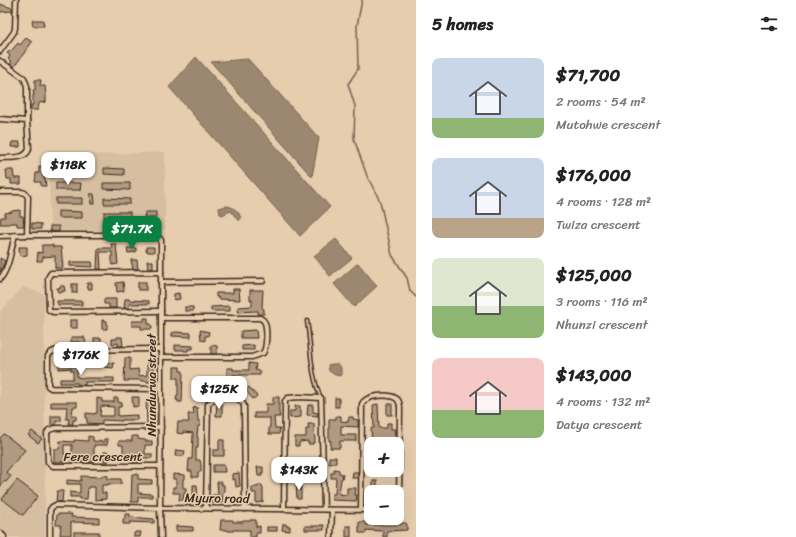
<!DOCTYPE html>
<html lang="en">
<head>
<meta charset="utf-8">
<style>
  body { margin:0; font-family:Sriracha,sans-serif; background:#f2f2f2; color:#222; height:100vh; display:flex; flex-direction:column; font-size:15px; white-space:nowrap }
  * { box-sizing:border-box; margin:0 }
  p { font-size:13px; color:#767676 }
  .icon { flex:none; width:22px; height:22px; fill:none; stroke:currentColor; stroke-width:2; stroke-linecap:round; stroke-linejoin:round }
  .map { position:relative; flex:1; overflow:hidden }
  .sheet { display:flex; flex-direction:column; background:#fff; width:380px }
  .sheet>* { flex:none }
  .tools { position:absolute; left:364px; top:437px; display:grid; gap:8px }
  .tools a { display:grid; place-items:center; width:40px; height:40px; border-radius:8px; background:#fff; box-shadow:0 4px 16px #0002; font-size:20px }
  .price { position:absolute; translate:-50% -34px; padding:0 9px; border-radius:8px; background:#fff; color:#222; font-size:13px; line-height:26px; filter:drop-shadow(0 1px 2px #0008) }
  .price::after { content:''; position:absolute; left:50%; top:24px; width:12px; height:9px; margin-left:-6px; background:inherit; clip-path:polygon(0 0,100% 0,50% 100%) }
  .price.selected { background:#0b8043; color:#fff }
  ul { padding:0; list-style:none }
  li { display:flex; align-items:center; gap:12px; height:100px; padding:0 16px }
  li span { display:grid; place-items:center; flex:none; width:112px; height:80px; border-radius:8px; color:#555 }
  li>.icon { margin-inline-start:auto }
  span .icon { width:48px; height:48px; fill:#fffc; stroke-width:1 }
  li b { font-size:17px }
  h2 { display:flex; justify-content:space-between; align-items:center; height:48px; padding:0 16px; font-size:17px }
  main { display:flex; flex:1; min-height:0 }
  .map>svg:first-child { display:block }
  .built { fill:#d6bea0 }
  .water { fill:#9c8770; stroke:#75624f }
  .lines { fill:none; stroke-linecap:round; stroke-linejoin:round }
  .stream { stroke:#75624f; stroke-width:1.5 }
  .building { fill:#b29a81; stroke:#3b2a1e; fill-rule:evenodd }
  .lane-casing { stroke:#3b2a1e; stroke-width:5 }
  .street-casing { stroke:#3b2a1e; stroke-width:7 }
  .secondary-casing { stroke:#3b2a1e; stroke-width:9 }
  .lane { stroke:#e6cdae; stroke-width:2 }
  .street { stroke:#e6cdae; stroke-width:4 }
  .secondary { stroke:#e6cdae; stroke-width:6 }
  .labels { text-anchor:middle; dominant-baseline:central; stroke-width:3; stroke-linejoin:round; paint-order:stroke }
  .street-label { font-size:13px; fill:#3b2a1e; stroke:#e6cdae }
</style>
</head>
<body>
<main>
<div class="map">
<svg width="416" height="537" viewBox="0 0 416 537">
  <rect width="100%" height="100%" fill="#e6cdae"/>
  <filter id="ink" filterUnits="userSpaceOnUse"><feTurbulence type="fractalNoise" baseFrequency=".025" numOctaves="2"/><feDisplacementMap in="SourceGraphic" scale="8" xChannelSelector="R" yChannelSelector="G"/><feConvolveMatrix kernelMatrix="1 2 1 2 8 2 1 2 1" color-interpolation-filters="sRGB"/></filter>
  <g filter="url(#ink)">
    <!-- built -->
    <g class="built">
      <path d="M165,152V229L50,231L49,156Z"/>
      <path d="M23,287L44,294L45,537H8L0,530V312Z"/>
    </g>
    <!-- water -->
    <g class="water">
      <path d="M196,57L330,207L300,236L169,87Z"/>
      <path d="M248,59L319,138L312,177L211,62Z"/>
      <path d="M226,206C233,206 240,212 241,219L240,220H238L231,211L222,215L220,214L219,208Z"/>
      <path d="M336,239L352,258L330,276L314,256Z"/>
      <path d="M358,263L377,286L354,307L334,284Z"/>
      <path d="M332,364H337L341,367V376L335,375L329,371L328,365Z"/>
    </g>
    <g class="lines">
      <!-- stream -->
      <path class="stream" d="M362,0L357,26L358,69L348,84L355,106L354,139L367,176L380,201L392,255L407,278L410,291L416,297"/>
    </g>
    <!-- building -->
    <g class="building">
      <path d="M0,4L12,8V11L0,12Z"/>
      <path d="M32,20H43L44,26H33Z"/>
      <path d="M26,38L32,42L14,67L10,64L12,62L8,59L10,56L7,53L10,51H11L18,43L20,45Z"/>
      <path d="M35,80H41L40,86H45L46,95V102L39,103L38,110H31V105H33V95H34L33,90H35Z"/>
      <path d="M12,142H20V147H11Z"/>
      <path d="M39,166L45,167L44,179H45L46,186H41V182H35L36,173H39Z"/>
      <path d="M104,168L124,169V175L104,174Z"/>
      <rect x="55" y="169" width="27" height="6"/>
      <path d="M6,170H13L14,178H21V184H11V179H7Z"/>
      <path d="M56,183H81L80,190H56Z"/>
      <path d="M103,183H130V190L103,189Z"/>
      <path d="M90,194H94L95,204H91Z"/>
      <rect x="56" y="198" width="26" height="6"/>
      <path d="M104,198L130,199V204H104Z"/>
      <path d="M20,210V216H23L24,226H17V223H10V224H0L1,217H5V213L12,212V211Z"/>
      <path d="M58,211L82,212V218H58Z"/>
      <rect x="104" y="212" width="26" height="6"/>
      <path d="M145,212H156V218H144Z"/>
      <path d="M32,223L41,224V229H32Z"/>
      <path d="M50,226H59V232L50,231Z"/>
      <path d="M111,244H116L118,264L112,265V252H100L101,269H97L98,248H112Z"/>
      <path d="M42,245H53V247H61L63,268H55V256L43,257L42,261H37L38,252L42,253Z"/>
      <path d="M19,247H27V255L20,256Z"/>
      <path d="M146,247H154V252H148V251H146Z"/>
      <path d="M127,248H136V252L128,253Z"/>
      <path d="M0,258L5,261L0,272Z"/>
      <path d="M131,260H137L138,269H133Z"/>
      <path d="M147,261H153V269H148Z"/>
      <path d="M70,262H92L93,267L70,266Z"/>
      <path d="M123,282L124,291L117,292L116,283Z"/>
      <rect x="138" y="282" width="8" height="8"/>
      <path d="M87,283H92V289H88Z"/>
      <rect x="72" y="284" width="5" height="9"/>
      <path d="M60,286H64L65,291H63V292H58L57,288H60Z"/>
      <path d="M233,289H239L240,300L218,299V297H216V293H233Z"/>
      <path d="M250,290H263L262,307L263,309H264V314H258V311H256L238,312V307L252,306V300H250Z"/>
      <path d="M179,293L180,299L174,300V294Z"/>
      <path d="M104,299H116V308H109V304H104Z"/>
      <path d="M125,299H129V300L149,301V304H129V308H124Z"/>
      <path d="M57,301H82V305H58Z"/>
      <path d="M230,306V311H211V307Z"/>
      <rect x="185" y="307" width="8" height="4"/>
      <path d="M144,318H148V324H151L152,329H141V326H132V321H144Z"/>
      <rect x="70" y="320" width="7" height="8"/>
      <path d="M102,320L107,321V329H102Z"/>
      <path d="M200,330L209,332L208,336H205V341L201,340Z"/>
      <path d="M256,330L257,338H241V331Z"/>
      <path d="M175,332L191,333V337L172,336V333Z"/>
      <path d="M71,337H84L86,342H85V346H79V342H71Z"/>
      <path d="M117,337H122L123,346H118V343L112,344V339H117Z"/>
      <rect x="94" y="338" width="7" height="7"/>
      <path d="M175,345L193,346V349H188V351H184V350H175Z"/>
      <path d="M211,345L217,346V354H211Z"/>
      <path d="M254,345V350H242V346Z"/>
      <path d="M125,358H130V370L138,369L139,376L147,375V360H153V371L152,382H147V381H141L140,380H129V381H124Z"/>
      <path d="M71,359H77V377L83,378H114V382H85V385H78V383H60V379H73V371H71V368L59,369V365L71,364Z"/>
      <path d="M104,363H114L113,368L104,367Z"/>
      <path d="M249,363L256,364L255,370L260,371V375H233V377H227V368H233V370H249Z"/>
      <path d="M174,367H180V371H183L182,402H178V400H176L177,395H178V378H174Z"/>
      <path d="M204,387L208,391L199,399L196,396L201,392V391Z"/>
      <path d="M249,387L257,396L253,399L246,391Z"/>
      <path d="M132,397H139V406L133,407Z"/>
      <path d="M273,397H279V412L280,417H274L275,428H280L279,434H269V427H270V418H254V413H266V404H273Z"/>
      <path d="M97,398L102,399V402H114V398H118V402L122,403L121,407H118V416L137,415V420H122V421L102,420V424L87,423V419H86V413L95,414V413H97ZM101,406L114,407V416H100Z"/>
      <rect x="335" y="398" width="4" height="9"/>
      <path d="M146,400H153V413H156V424H147Z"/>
      <path d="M51,402H77V407H73L72,416H76V420H73V424H68L69,419H66L67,407H51Z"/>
      <path d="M217,404H222V416H216Z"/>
      <path d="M378,404L379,428H387V423H391V429H395L394,435H396V441H391V444H372L371,428H374L373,405Z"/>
      <rect x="387" y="404" width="5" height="11"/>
      <path d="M308,405H313V412L318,413V416L307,415Z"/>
      <path d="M295,406H300V410H301V417L290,418V411H295Z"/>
      <path d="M197,407L198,421H200V426H198L197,437H198V448H196V460H200L201,465V472H198V477H192V471H188L189,459H192L193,433L183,432V434L177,433L178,422H189L188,414H194L193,408Z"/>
      <path d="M51,416H61V421H56V425H51Z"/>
      <path d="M336,416H341V421L348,422L349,417H353V419L358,420V427L341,426V435H356V441H340V448H330L331,441H329V419H336Z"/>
      <path d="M308,424H314L315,442H313V444H308V441L301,442H299V446H295V437H306V429H309Z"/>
      <path d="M32,431L42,439L38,443L28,435Z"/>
      <path d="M4,434L25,450L6,472L11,476L6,482L4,481L0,487V438Z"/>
      <path d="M88,436L93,437V441L104,442V439H108L107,445H94V462H72V458H65V462H54V449H59L60,441L74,442V440L88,441ZM64,445H72V454H64Z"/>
      <path d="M132,436H138V439L145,440V441H152V445H145V454H152V458H138V462H132V458H123V445H119V441H132Z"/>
      <path d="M219,440H224V456H213V450H219Z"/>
      <path d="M176,450L185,451L184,456H175Z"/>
      <rect x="104" y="452" width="4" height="10"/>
      <path d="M329,457H336V463L329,464Z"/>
      <path d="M213,465H224L225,472H213Z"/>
      <path d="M257,467H263V473H261L262,476H258Z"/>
      <path d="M296,467H301V473H300V476H296Z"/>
      <path d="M334,469L339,470V473L343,474L342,479H341L339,494L347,495V488H356L355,495H357L356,501L332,500V494H335L336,478H331V473H334Z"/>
      <path d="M353,472H358V478H352Z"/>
      <path d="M239,473L240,486L236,487L235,479L232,480V474Z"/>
      <path d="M132,474H138V479L152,480V484H138V493L152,494V497H138V502H131Z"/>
      <path d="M173,474L185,475V479H183V488H186V493H184L183,500H179L180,493H173V487H176V479H173Z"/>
      <path d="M102,475L108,476V479H121V484H108V485H102V493H106V499L95,500V487H88L87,499H80V497H70V492L80,493V484H67V480L81,481V476L102,477Z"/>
      <path d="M17,480L38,496L23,515L2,499Z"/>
      <rect x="373" y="481" width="4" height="10"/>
      <path d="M217,482H222V485H224V492H223L222,503H212V495H218Z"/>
      <path d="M296,483H301V499H297Z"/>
      <path d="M193,485H197L198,500L193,501Z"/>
      <path d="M258,485H262V487H263V502L256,503V493H252V487H258Z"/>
      <path d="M57,491H63L62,502H56Z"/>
      <path d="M57,514H72L71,517L99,518V523L71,522V535H60L61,525H56Z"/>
      <path d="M125,514H130V517L154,519V523L130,522V524H123V519H125Z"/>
      <path d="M221,520H233V522H243V521H250V520H256V527L260,526V533H256V537H250V530H233V531H228V530H220Z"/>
      <path d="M359,522H366V525H401V523H406L407,525V530L387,531V537H383V531L366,530V533H359Z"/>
      <path d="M283,524H286V526H290V531L282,530Z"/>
      <path d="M320,525H324V530H305V526H320Z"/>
      <path d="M176,526L193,527V531H176Z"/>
      <rect x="346" y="526" width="5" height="11"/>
      <rect x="267" y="527" width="10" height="4"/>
      <rect x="74" y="532" width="25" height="5"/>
      <path d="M135,532H141L140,537H134V534Z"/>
    </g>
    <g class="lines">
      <!-- lane casing -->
      <g class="lane-casing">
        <path id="lane" d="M307,321C311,346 310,374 321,398"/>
      </g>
      <!-- street casing -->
      <g class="street-casing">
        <g id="street">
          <path d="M0,51L14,32L15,28L16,0"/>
          <path d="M0,61L24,78L27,86V121L29,149C26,160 9,157 0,158"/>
          <path d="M0,119L27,121"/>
          <path d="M0,192H22L25,193L28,197L27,235"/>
          <path d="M0,236L27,235H155L159,238L161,240V389L160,508L161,537"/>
          <path d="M0,279C9,269 11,249 15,235"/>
          <path d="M161,282L263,281"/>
          <path d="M161,311L53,312L49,310L48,278L49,276L51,273L161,272"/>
          <path d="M161,318H260C263,320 263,319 265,323C267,329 267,348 263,353L252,357H161"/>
          <path d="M161,389L51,388L48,386V356C51,351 54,351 60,350L161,349"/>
          <path d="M160,466H53L48,462L47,433L49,430L56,428L161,427"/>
          <path d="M206,508L208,404C214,397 233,393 241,401C243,402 243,404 244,406L245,509"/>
          <path d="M284,509L285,401L288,398L299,397L321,398L324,509"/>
          <path d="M361,510L362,404C366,395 389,393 397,399C399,401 400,405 400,408L399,504L397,508"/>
          <path d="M50,537V510L52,507L56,505L160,508L371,510"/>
          <path d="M331,537L332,510"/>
        </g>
      </g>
      <!-- secondary casing -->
      <g class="secondary-casing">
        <path id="secondary" d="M0,534L3,537"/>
      </g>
      <!-- lane -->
      <use href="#lane" class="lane"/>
      <!-- street -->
      <use href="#street" class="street"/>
      <!-- secondary -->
      <use href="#secondary" class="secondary"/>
    </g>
  </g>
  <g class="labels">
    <!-- street labels -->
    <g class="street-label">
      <text transform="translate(151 385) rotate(-90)">Nhundurwa street</text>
      <text x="103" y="456">Fere crescent</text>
      <text transform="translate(217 498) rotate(1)">Myuro road</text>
    </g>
  </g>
</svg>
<div class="tools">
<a>+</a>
<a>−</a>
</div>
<b class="price" style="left:68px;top:186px">$118K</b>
<b class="price selected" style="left:132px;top:250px">$71.7K</b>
<b class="price" style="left:81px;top:376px">$176K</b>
<b class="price" style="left:219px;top:410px">$125K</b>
<b class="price" style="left:299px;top:491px">$143K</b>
</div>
<section class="sheet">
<h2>5 homes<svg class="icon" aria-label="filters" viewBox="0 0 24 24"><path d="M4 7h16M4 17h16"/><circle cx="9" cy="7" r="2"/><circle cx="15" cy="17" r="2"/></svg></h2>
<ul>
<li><span style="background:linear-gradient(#c9d6e8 75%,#8fb573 0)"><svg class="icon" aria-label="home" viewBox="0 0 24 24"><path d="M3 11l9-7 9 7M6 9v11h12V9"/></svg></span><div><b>$71,700</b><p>2 rooms · 54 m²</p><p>Mutohwe crescent</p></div></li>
<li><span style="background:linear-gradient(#c9d6e8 75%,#b9a48a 0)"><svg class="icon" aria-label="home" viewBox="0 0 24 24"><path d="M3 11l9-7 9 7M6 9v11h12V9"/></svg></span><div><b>$176,000</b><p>4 rooms · 128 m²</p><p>Twiza crescent</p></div></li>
<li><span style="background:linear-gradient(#dfe7d0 60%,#8fb573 0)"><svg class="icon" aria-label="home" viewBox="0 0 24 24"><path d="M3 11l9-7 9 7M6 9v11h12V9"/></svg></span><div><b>$125,000</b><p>3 rooms · 116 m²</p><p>Nhunzi crescent</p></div></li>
<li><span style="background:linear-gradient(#f6c9c9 65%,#8fb573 0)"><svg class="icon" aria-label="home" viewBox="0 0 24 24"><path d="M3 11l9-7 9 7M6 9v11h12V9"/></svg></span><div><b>$143,000</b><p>4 rooms · 132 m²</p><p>Datya crescent</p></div></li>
</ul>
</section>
</main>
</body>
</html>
